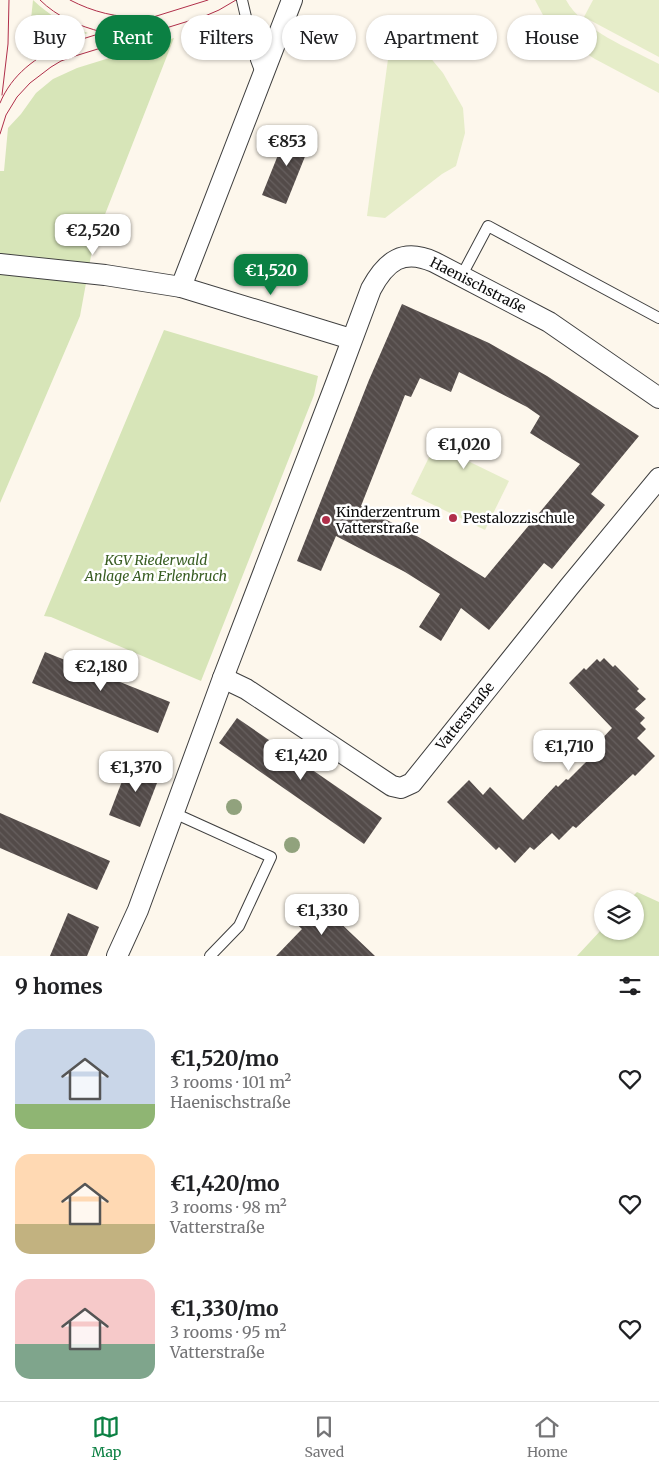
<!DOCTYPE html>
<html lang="en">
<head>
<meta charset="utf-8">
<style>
  body { margin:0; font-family:Merriweather,serif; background:#f6f6f6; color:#202124; height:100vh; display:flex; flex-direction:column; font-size:19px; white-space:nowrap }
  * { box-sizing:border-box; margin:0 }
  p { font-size:16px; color:#757577 }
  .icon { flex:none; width:28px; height:28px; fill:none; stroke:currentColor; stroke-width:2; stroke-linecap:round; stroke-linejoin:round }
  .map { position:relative; height:956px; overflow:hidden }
  .details { display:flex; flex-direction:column; background:#fff; flex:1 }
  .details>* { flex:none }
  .banner { position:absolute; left:15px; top:15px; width:630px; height:45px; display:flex; gap:10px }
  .fabs { position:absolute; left:594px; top:890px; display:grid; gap:10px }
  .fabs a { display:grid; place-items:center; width:50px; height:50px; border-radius:50%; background:#fff; box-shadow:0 1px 4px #0004; font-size:25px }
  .price { position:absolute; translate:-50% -42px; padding:0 11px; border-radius:10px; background:#fff; color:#222; font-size:16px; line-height:32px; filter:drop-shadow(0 1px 2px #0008) }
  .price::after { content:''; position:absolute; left:50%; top:30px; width:15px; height:11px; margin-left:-8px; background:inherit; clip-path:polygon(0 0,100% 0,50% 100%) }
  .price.current { background:#0b8043; color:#fff }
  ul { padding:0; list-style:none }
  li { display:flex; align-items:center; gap:15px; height:125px; padding:0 15px }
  li span { display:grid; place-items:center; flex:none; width:140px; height:100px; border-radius:15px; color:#555 }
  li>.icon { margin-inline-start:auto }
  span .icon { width:60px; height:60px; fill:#fffc; stroke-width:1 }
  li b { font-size:21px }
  h2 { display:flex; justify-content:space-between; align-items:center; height:60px; padding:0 15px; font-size:21px }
  .chip { padding:0 18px; border-radius:22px; background:#fff; box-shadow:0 1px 4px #0004; font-size:18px; line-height:45px }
  .chip.current { background:#0b8043; color:#fff }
  .dock { display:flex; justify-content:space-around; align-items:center; height:70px; border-top:1px solid #e0e0e0; background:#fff; font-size:14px; color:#757577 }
  .dock a { display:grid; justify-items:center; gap:2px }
  .dock .current { color:#0b8043 }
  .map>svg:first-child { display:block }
  .green { fill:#d7e5b8 }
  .pitch { fill:#e6edc9 }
  .building { fill:url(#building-back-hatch); fill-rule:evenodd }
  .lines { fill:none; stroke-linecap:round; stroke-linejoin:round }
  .lane-casing { stroke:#3f3f3f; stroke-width:12 }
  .street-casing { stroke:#3f3f3f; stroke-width:22 }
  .lane { stroke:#fff; stroke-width:10 }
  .street { stroke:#fff; stroke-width:20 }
  .tram { stroke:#b02f4a; stroke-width:1 }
  .tree { fill:#91a27d }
  .poi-dot { fill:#b02f4a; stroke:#fff; stroke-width:2 }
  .labels { text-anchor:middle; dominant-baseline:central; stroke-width:5; stroke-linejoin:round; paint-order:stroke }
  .street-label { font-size:14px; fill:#0c0c0c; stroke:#fff }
  .poi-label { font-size:14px; fill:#0c0c0c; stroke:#fff; text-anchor:start }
  .park-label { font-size:14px; font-style:italic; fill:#385d22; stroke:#fff }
</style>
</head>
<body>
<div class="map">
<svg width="659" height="956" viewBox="0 0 659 956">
  <defs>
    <pattern id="building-back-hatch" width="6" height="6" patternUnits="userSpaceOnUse" patternTransform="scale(1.25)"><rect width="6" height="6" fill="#534b49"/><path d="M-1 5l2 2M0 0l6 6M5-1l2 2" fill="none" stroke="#67605f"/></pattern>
  </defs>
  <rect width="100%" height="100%" fill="#fdf7ec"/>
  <!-- green -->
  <g class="green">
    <path d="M33,0C49,15 67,26 88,33L45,47L27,58Z"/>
    <path d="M174,38L93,245L80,316L0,503V171H4L8,128L21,114L36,93L53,79L77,68Z"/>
    <path d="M164,330L318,376L314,395L201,681L51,617L44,616Z"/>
    <path d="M637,892L659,902V956H577L602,929V931H635V899H630Z"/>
  </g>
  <!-- pitch -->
  <g class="pitch">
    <path d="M535,0H566C583,31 629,48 659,64V93L595,59L568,42L543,15Z"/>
    <path d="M593,0H659V57L584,17Z"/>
    <path d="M422,34L424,50L443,73L463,108L465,133L456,166L442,174L385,218L367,216L390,44Z"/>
    <path d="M435,445L509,481L485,530L411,494Z"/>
  </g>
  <!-- building -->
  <g class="building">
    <path d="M288,130L312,139L286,204L262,195Z"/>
    <path d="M402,304L489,343L547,376L639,436L591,494L605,505L552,569L544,563L489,630L461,608L441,641L419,627L440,594L405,572L336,536L321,571L297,561L369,380ZM459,372L527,407L540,416L530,433L580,464L485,578L424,540L361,506L405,395L411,397L420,378L451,392Z"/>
    <path d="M45,652L170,702L158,733L32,683Z"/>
    <path d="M604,658L613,667L615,665L639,689L637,691L646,699L635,709L645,718L640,723L646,729L637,738L655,756L635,776L633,774L576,828L573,826L559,840L552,833L534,850L530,847L515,863L499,847L496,850L447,802L469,780L483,795L490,787L523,820L556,785L558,787L566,779L568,780L594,754L592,753L598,747L596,745L612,728L569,683L584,668L586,670L597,659L600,662Z"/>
    <path d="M237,718L382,818L364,844L219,743Z"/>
    <path d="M131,758L162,770L140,827L109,815Z"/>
    <path d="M0,813L110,861L97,890L0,848Z"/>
    <path d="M313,897L375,956H276L302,929L292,920Z"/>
    <path d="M68,913L99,927L87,956H50Z"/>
  </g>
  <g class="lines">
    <!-- lane casing -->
    <g class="lane-casing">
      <g id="lane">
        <path d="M242,0L256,60L259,68L264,73"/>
        <path d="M462,275L488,226L659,318"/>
        <path d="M174,813L271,857L239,926L210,956"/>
      </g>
    </g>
    <!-- street casing -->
    <g class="street-casing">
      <g id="street">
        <path d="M0,264L105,275L181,287L351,339"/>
        <path d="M181,287L292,0"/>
        <path d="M223,678L246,689L392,786L401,788L412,783L569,587L659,478"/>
        <path d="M117,956L138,910L223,678L336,383L371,289C386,261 403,248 434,262L549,322L659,398"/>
      </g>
    </g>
    <!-- lane -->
    <use href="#lane" class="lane"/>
    <!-- street -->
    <use href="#street" class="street"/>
    <!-- tram -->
    <g class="tram">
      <path d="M40,0C57,17 79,26 102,32"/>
      <path d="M70,0C93,12 117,18 142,17"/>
      <path d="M2,95L8,44L9,0"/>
      <path d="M0,103C12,74 36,57 63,45L208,0"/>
      <path d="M0,134L6,115L17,97L30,83L51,67L61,61L75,56L205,16L219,10L236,0"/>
    </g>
  </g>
  <!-- trees -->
  <g class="tree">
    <circle cx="234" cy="807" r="8"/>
    <circle cx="292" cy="845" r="8"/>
  </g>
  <!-- markers -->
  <g class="poi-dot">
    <circle cx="453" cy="518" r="5"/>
    <circle cx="326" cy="520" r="5"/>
  </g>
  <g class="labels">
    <!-- street labels -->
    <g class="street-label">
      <text transform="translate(478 285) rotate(27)">Haenischstraße</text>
      <text transform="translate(465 716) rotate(-51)">Vatterstraße</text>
    </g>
    <!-- poi labels -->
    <g class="poi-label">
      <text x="336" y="512">Kinderzentrum<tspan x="336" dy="16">Vatterstraße</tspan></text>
      <text x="463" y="518">Pestalozzischule</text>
    </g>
    <!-- park labels -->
    <g class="park-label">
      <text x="156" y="560">KGV Riederwald<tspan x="156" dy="16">Anlage Am Erlenbruch</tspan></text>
    </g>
  </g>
</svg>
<div class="fabs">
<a><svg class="icon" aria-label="layers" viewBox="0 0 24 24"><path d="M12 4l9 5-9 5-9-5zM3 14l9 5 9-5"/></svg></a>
</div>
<b class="price" style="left:287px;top:167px">€853</b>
<b class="price" style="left:93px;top:256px">€2,520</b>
<b class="price current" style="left:271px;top:296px">€1,520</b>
<b class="price" style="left:464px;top:470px">€1,020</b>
<b class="price" style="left:101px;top:692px">€2,180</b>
<b class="price" style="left:569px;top:772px">€1,710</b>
<b class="price" style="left:301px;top:781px">€1,420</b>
<b class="price" style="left:136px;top:793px">€1,370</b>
<b class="price" style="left:322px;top:936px">€1,330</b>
<div class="banner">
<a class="chip">Buy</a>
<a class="chip current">Rent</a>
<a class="chip">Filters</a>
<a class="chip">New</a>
<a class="chip">Apartment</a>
<a class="chip">House</a>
</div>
</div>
<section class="details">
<h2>9 homes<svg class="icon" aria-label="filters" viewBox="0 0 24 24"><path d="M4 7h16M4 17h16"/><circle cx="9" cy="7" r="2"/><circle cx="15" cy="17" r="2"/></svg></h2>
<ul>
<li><span style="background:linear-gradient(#c9d6e8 75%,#8fb573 0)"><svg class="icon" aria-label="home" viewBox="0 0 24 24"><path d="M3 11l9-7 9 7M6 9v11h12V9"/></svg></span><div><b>€1,520/mo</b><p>3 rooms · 101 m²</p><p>Haenischstraße</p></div><svg class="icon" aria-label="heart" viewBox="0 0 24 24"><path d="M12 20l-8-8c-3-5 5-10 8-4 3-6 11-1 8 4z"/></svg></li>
<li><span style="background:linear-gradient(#ffd9b3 70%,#c2b280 0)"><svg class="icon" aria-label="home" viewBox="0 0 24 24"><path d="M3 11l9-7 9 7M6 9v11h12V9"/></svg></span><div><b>€1,420/mo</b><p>3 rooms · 98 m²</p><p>Vatterstraße</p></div><svg class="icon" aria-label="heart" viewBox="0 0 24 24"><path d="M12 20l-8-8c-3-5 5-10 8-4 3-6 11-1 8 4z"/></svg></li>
<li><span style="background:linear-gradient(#f6c9c9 65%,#7fa58c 0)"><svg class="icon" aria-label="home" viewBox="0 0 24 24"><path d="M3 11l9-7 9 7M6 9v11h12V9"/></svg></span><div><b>€1,330/mo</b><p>3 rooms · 95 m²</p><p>Vatterstraße</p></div><svg class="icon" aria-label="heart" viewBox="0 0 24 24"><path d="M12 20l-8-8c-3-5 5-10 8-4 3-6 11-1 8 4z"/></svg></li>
</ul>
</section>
<nav class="dock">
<a class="current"><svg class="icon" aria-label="map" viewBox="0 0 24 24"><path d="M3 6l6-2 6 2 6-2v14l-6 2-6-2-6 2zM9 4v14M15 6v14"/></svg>Map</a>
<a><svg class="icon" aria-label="saved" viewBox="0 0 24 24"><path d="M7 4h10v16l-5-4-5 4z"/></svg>Saved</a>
<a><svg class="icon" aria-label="home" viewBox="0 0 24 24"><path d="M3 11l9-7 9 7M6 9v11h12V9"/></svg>Home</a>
</nav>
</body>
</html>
